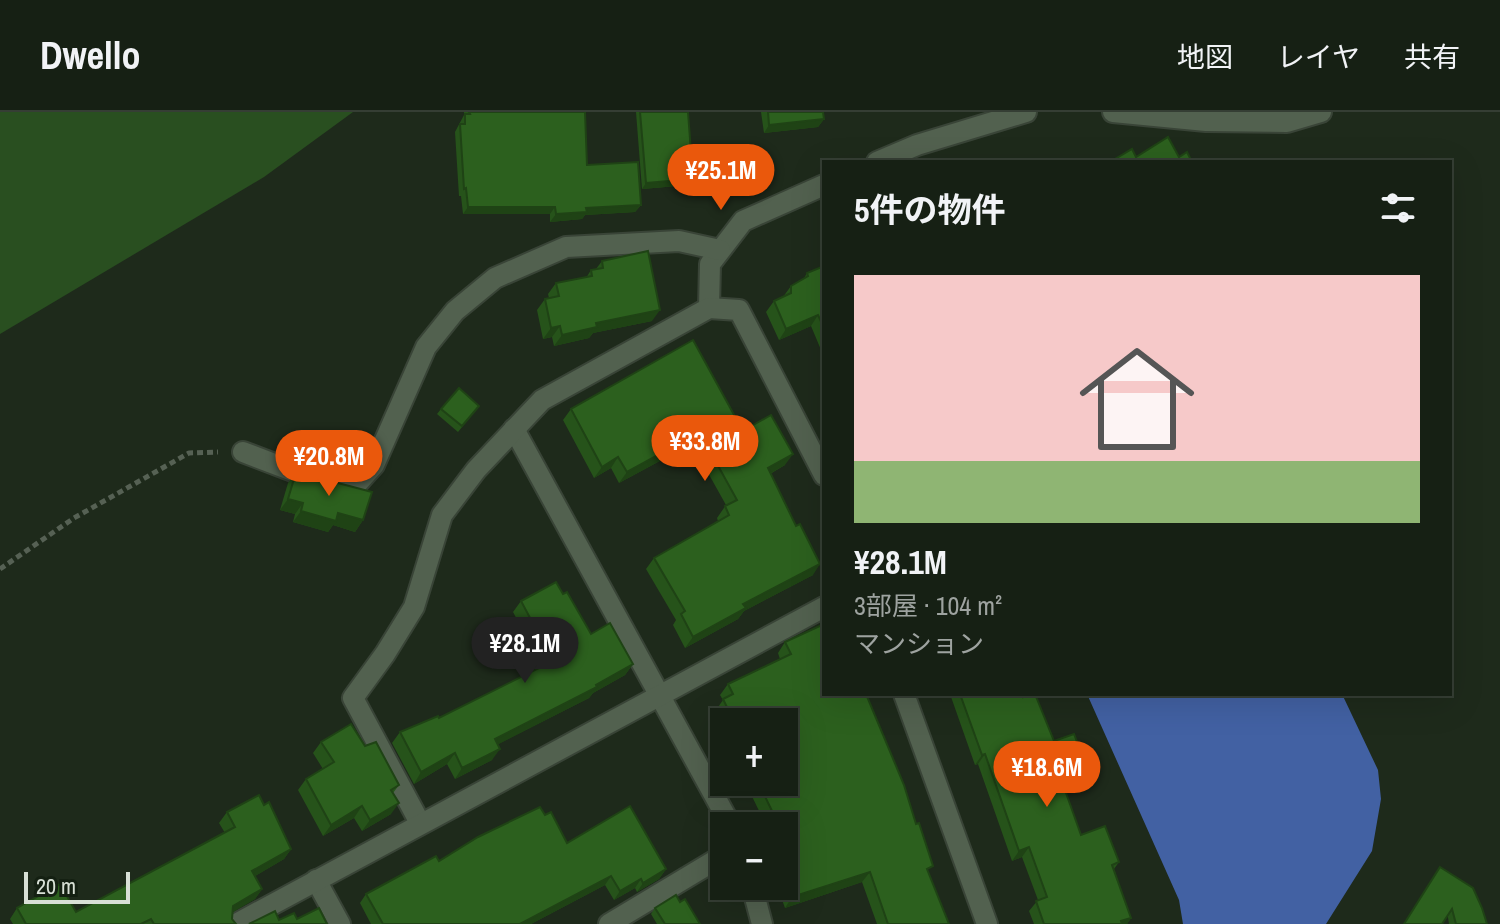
<!DOCTYPE html>
<html lang="ja">
<head>
<meta charset="utf-8">
<style>
  body { margin:0; font-family:"Archivo Narrow","Noto Sans JP",sans-serif; background:#1f281d; color:#f1f3f6; height:100vh; display:flex; flex-direction:column; font-size:30px; white-space:nowrap }
  * { box-sizing:border-box; margin:0 }
  p { font-size:26px; color:#9ea3a0 }
  .icon { flex:none; width:44px; height:44px; fill:none; stroke:currentColor; stroke-width:2; stroke-linecap:round; stroke-linejoin:round }
  .map { position:relative; flex:1; overflow:hidden }
  .panel { position:absolute; left:822px; top:48px; width:630px; height:536px; display:flex; flex-direction:column; background:#162014; border-radius:0px; box-shadow:0 8px 32px #0002,0 0 0 2px #353e34 }
  .panel>* { flex:none }
  .controls { position:absolute; left:710px; top:596px; display:grid; gap:16px }
  .controls a { display:grid; place-items:center; width:88px; height:88px; border-radius:0px; background:#162014; box-shadow:0 8px 32px #0002,0 0 0 2px #353e34; font-size:40px }
  .scale { position:absolute; left:24px; bottom:20px; width:106px; box-sizing:border-box; padding-left:8px; border:4px solid #d8e0d6; border-top:0; font-size:22px; line-height:28px; white-space:nowrap; color:#d8e0d6; -webkit-text-stroke:6px #142012; paint-order:stroke }
  .price { position:absolute; translate:-50% -68px; padding:0 18px; border-radius:28px; background:#ea580c; color:#fff; font-size:26px; line-height:52px; filter:drop-shadow(0 2px 4px #0008) }
  .price::after { content:''; position:absolute; left:50%; top:48px; width:24px; height:18px; margin-left:-12px; background:inherit; clip-path:polygon(0 0,100% 0,50% 100%) }
  .price.on { background:#222; color:#fff }
  ul { padding:0; list-style:none }
  li { display:grid; align-content:center; gap:16px; height:424px; padding:0 32px }
  li span { display:grid; place-items:center; height:248px; border-radius:0px; color:#555 }
  li>.icon { margin-inline-start:auto }
  span .icon { width:144px; height:144px; fill:#fffc; stroke-width:1 }
  li b { font-size:34px }
  h2 { display:flex; justify-content:space-between; align-items:center; height:96px; padding:0 32px; font-size:34px }
  header { display:flex; align-items:center; gap:48px; box-sizing:border-box; height:112px; padding:0 40px; background:#162014; border-bottom:2px solid #353e34 }
  header strong { font-size:38px }
  nav { display:flex; gap:44px; margin-inline-start:auto; font-size:28px }
  .map>svg:first-child { display:block }
  .green { fill:#294f20 }
  .water { fill:#4261a3 }
  .lines { fill:none; stroke-linecap:round; stroke-linejoin:round }
  .street-casing { stroke:#394437; stroke-width:24 }
  .path { stroke:#566154; stroke-width:5; stroke-dasharray:6 4; stroke-linecap:butt }
  .street { stroke:#52614f; stroke-width:20 }
  .wall { fill:#26531a }
  .shaded-wall { fill:#1f4315 }
  .building { fill:#2c601e; stroke:#1f4315; stroke-width:2 }
</style>
</head>
<body>
<header>
<strong>Dwello</strong>
<nav><a>地図</a><a>レイヤ</a><a>共有</a></nav>
</header>
<div class="map">
<svg width="1500" height="812" viewBox="0 0 1500 812">
  <rect width="100%" height="100%" fill="#1e2a1b"/>
  <!-- green -->
  <path class="green" d="M0,0H353L264,65L0,222Z"/>
  <!-- water -->
  <path class="water" d="M1087,582H1342L1378,658L1381,687L1372,739L1326,812H1183L1179,788Z"/>
  <g class="lines">
    <!-- street casing -->
    <g class="street-casing">
      <g id="street">
        <path d="M1113,0L1206,9L1287,10L1321,0"/>
        <path d="M877,50L917,33L1026,0"/>
        <path d="M709,196L710,152L743,109L824,73"/>
        <path d="M514,317L731,714"/>
        <path d="M243,340L298,361L355,374L374,353L426,235L455,199L495,166L566,135L679,129L720,138"/>
        <path d="M904,582L987,812"/>
        <path d="M420,711L353,586L385,542L414,495L442,403L476,358L542,288L709,196L739,198L824,363"/>
        <path d="M316,768L340,812"/>
        <path d="M752,774L762,812"/>
        <path d="M236,812L824,495"/>
        <path d="M609,812L724,743"/>
      </g>
    </g>
    <!-- path -->
    <path class="path" d="M0,457L74,406L189,341L218,340"/>
    <!-- street -->
    <use href="#street" class="street"/>
  </g>
  <!-- wall -->
  <g class="wall">
    <path d="M464,0H585L587,53L641,93L635,100L585,103L582,107L550,110V102H463L461,84H459L455,20L464,3Z"/>
    <path d="M636,0H688L689,73L642,77Z"/>
    <path d="M761,0H823L824,7L818,15L764,21Z"/>
    <path d="M602,149L652,209L593,221L589,226L554,234L552,225L543,227L537,198L545,187L549,186L548,182L556,171L586,166L591,158L596,157Z"/>
    <path d="M824,154V245L811,214L779,228L766,200L774,189L783,185L791,174L803,168L807,161Z"/>
    <path d="M479,294L458,320L437,302L441,297Z"/>
    <path d="M571,297L738,310L785,353L770,362L813,463L744,499L738,507L685,536L673,513L676,508L646,457L654,446L718,409L717,406L726,393L693,334L683,340L682,337L619,371L611,356L594,366L563,308Z"/>
    <path d="M296,360L363,408L355,420L333,413L328,420L293,410L295,402L280,398L288,371Z"/>
    <path d="M563,482L591,522L633,552L625,563L593,581L589,586L498,632L492,648L455,667L447,652L414,672L392,631L400,620L439,606L542,554L513,500L521,489Z"/>
    <path d="M785,530L928,761L949,812H877L862,770L785,796L777,774H784V714H758L763,707L745,670H784V610H724V615L716,598L723,588L720,583L728,572L780,547L778,541Z"/>
    <path d="M950,582H1022L1054,629L1088,658L1081,668L1064,674L1081,723L1119,750L1114,757L1131,806L1127,812H1034L1029,799L1038,788L1022,745L1012,749L978,652L975,653Z"/>
    <path d="M321,630L365,634L399,673L393,681L391,702L362,719L354,706L323,724L298,678L306,667L323,657L313,641Z"/>
    <path d="M227,700L291,737L284,747L255,764L262,777L255,787L232,800V807L236,812H13L10,807L17,796L76,800L225,721L219,711Z"/>
    <path d="M545,703L567,731L666,757L659,767L637,780L635,776L614,788L605,773L531,812H371L360,791L366,782Z"/>
    <path d="M1440,755L1487,812H1449Z"/>
    <path d="M680,790L700,812H657L651,802L655,796Z"/>
  </g>
  <!-- shaded-wall -->
  <g class="shaded-wall">
    <path d="M824,7L818,15L764,21L769,13Z"/>
    <path d="M693,67L689,73L642,77L646,71Z"/>
    <path d="M641,93L635,100L585,103L582,107L550,110L556,102L586,96Z"/>
    <path d="M468,95H555L550,102H463Z"/>
    <path d="M660,198L652,209L593,221L589,226L554,234L562,223L596,211Z"/>
    <path d="M818,203L811,214L779,228L786,217Z"/>
    <path d="M560,214L552,225L543,227L551,216Z"/>
    <path d="M701,323L693,334L683,340L691,329Z"/>
    <path d="M689,326L682,337L619,371L627,360Z"/>
    <path d="M793,342L785,353L760,367L768,356Z"/>
    <path d="M618,345L611,356L594,366L602,355Z"/>
    <path d="M288,387L303,391L295,402L280,398Z"/>
    <path d="M301,399L338,401L363,408L355,420L333,413L328,420L293,410Z"/>
    <path d="M820,452L813,463L744,499L738,507L685,536L693,525L743,492Z"/>
    <path d="M633,552L625,563L593,581L589,586L487,638L495,627Z"/>
    <path d="M500,637L492,648L455,667L462,656Z"/>
    <path d="M455,641L447,652L414,672L421,660Z"/>
    <path d="M985,642L978,652L975,653L982,643Z"/>
    <path d="M1088,658L1081,668L1054,677L1061,667Z"/>
    <path d="M399,691L391,702L362,719L370,708Z"/>
    <path d="M362,694L354,706L323,724L331,713Z"/>
    <path d="M1029,735L1022,745L1012,749L1019,739Z"/>
    <path d="M291,737L284,747L245,770L252,759Z"/>
    <path d="M666,757L659,767L637,780L643,771Z"/>
    <path d="M870,760L862,770L785,796L792,785Z"/>
    <path d="M611,764L605,773L531,812H520Z"/>
    <path d="M641,767L635,776L614,788L620,779Z"/>
    <path d="M262,777L255,787L225,805L233,794Z"/>
    <path d="M1131,806L1127,812H1119L1121,809Z"/>
  </g>
  <!-- building -->
  <g class="building">
    <path d="M469,0H585L587,53L638,50L641,93L586,96L587,100L556,102L555,95H468L466,76L464,77L460,12H465V2H470Z"/>
    <path d="M640,0H688L693,67L646,71Z"/>
    <path d="M768,0H823L824,7L769,13Z"/>
    <path d="M1168,25L1179,45L1187,40L1192,50H1110L1132,37L1136,45Z"/>
    <path d="M648,139L660,198L596,211L597,215L562,223L560,214L551,216L545,187L559,184L556,171L592,164L591,158L603,156L602,149Z"/>
    <path d="M824,154V216L818,203L786,217L774,189L791,181V174L808,164L807,161Z"/>
    <path d="M693,228L738,310L741,308L746,317L771,303L793,342L768,356L796,414L800,412L820,452L743,492L746,496L693,525L681,502L685,499L654,446L729,403L725,394L737,388L701,323L691,329L689,326L627,360L618,345L602,355L571,297Z"/>
    <path d="M459,276L479,294L462,314L441,297Z"/>
    <path d="M296,360L372,380L363,408L338,401L336,409L301,399L303,391L288,387Z"/>
    <path d="M556,470L563,482L567,480L591,522L610,511L633,552L596,573L597,575L495,627L500,637L462,656L455,641L421,660L400,620L438,604L439,606L553,549L521,489Z"/>
    <path d="M824,512V582H866L904,673L916,712L919,711L933,754L927,757L949,812H888L870,760L792,785L784,761V714H772L766,703L772,699L758,670H784V610H734L723,587L733,582L728,572L791,542L785,530Z"/>
    <path d="M960,582H1022L1023,585L1029,582H1035L1054,629L1074,622L1088,658L1061,667L1081,723L1105,714L1119,750L1112,753L1131,806L1121,809L1122,812H1044L1036,789L1047,785L1029,735L1019,739L985,642L982,643Z"/>
    <path d="M351,612L365,634L376,630L399,673L391,678L399,691L370,708L362,694L331,713L306,667L334,650L321,630Z"/>
    <path d="M259,683L264,693L269,690L291,737L252,759L262,777L233,794L232,807L236,812H154L151,807L141,812H26L17,796L60,772L76,800L235,715L227,700Z"/>
    <path d="M630,694L666,757L643,771L641,767L620,779L611,764L520,812H383L366,782L436,744L439,749L478,725L540,695L545,703L551,700L567,731Z"/>
    <path d="M1440,755L1473,776L1482,796L1487,812H1456L1452,797L1442,812H1404Z"/>
    <path d="M676,783L680,790L685,787L700,812H665L655,796Z"/>
    <path d="M319,796L327,812H249L275,799L279,808L294,801L297,807Z"/>
  </g>
</svg>
<div class="controls">
<a>+</a>
<a>−</a>
</div>
<div class="scale">20 m</div>
<b class="price" style="left:721px;top:100px">¥25.1M</b>
<b class="price" style="left:705px;top:371px">¥33.8M</b>
<b class="price" style="left:329px;top:386px">¥20.8M</b>
<b class="price on" style="left:525px;top:573px">¥28.1M</b>
<b class="price" style="left:1047px;top:697px">¥18.6M</b>
<section class="panel">
<h2>5件の物件<svg class="icon" aria-label="filters" viewBox="0 0 24 24"><path d="M4 7h16M4 17h16"/><circle cx="9" cy="7" r="2"/><circle cx="15" cy="17" r="2"/></svg></h2>
<ul>
<li><span style="background:linear-gradient(#f6c9c9 75%,#8fb573 0)"><svg class="icon" aria-label="home" viewBox="0 0 24 24"><path d="M3 11l9-7 9 7M6 9v11h12V9"/></svg></span><div><b>¥28.1M</b><p>3部屋 · 104 m²</p><p>マンション</p></div></li>
</ul>
</section>
</div>
</body>
</html>
